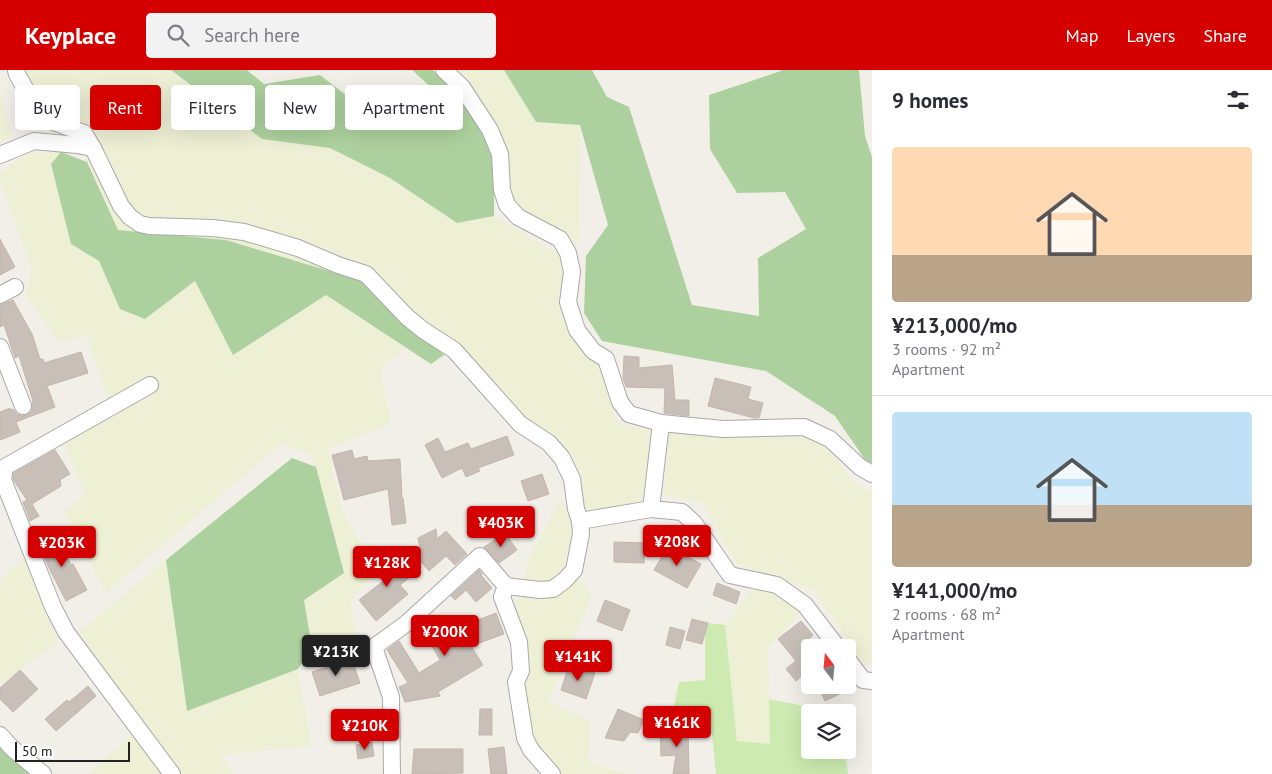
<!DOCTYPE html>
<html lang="en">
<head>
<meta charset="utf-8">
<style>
  body { margin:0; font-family:"PT Sans",sans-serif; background:#f2f2f3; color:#2b2b33; height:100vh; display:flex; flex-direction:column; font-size:19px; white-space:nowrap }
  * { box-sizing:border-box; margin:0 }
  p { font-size:16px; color:#7c7c81 }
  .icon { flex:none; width:28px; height:28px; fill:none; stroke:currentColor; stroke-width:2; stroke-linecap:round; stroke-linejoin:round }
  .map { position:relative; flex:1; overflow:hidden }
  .drawer { display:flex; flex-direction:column; background:#fff; width:400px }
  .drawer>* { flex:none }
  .guide { position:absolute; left:15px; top:15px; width:475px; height:45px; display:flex; gap:10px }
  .needle { width:32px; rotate:344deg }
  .buttons { position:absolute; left:801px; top:569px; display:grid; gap:10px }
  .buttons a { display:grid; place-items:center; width:55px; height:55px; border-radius:5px; background:#fff; box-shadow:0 5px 20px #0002; font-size:25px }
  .scale { position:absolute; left:15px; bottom:12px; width:115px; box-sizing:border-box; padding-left:5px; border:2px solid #222; border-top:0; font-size:14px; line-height:18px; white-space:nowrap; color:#222; -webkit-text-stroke:4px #fff; paint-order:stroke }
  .price { position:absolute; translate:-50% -42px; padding:0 11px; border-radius:5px; background:#d40000; color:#fff; font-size:16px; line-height:32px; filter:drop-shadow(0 1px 2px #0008) }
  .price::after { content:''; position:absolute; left:50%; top:30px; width:15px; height:11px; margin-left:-8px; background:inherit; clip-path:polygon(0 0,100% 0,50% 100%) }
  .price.on { background:#222; color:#fff }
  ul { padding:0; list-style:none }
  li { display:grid; align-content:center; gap:10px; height:265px; padding:0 20px }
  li+li { border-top:1px solid #e1e1e2 }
  li span { display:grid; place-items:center; height:155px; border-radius:5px; color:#555 }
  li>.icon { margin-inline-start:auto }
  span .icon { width:90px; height:90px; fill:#fffc; stroke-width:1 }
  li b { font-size:21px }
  h2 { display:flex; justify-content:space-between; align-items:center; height:60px; padding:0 20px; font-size:21px }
  .chip { padding:0 18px; border-radius:5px; background:#fff; box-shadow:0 5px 20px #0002; font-size:18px; line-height:45px }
  .chip.on { background:#d40000; color:#fff }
  header { display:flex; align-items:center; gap:30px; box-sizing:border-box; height:70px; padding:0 25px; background:#d40000; color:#fff }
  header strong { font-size:24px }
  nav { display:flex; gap:28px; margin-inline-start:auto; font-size:18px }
  .search { width:350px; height:45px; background:#f2f2f3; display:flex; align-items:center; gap:12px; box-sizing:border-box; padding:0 18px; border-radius:5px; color:#7c7c81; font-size:19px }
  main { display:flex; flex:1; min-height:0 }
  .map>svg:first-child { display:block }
  .farmland { fill:#eef0d5 }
  .grass { fill:#cdebb0 }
  .forest { fill:#add19e }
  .building { fill:#c7bfb8; stroke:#c4b6ab }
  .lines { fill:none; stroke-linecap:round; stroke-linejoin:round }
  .minor-casing { stroke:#a9a9a9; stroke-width:18 }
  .minor { stroke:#fff; stroke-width:16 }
</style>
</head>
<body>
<header>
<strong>Keyplace</strong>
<div class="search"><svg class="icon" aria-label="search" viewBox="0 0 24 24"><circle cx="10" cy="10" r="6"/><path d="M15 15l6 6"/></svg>Search here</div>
<nav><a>Map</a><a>Layers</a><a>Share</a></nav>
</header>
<main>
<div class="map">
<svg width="872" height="704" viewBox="0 0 872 704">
  <rect width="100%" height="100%" fill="#f2efe9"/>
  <!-- farmland -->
  <g class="farmland">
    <path d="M10,0H170L262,69L330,78L390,108L457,153L494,146L566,189L570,267L603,302L618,353L657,362L646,433L582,443L573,384L531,353L499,316L444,285L366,212L226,170L118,160L80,75L31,54Z"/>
    <path d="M450,0H504L536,52L580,55L579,174L521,139L510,123Z"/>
    <path d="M0,24L12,66L0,73Z"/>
    <path d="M27,82H61L51,95L71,173L99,191L120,239L145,249L195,211L233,285L326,225L406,278L380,298L391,354L328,378L342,441L378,501L351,529L355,569L312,578L303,530L344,503L311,384L281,374L106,523L64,442L85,424L64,372L112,344L87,265L58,272L26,225L32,199L0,110V103Z"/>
    <path d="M669,364L821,368L854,413L872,422V595L863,592L814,521L737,494L702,432L663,425Z"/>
    <path d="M562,428L574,460L564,493L592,524L548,631L591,652L588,693L628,704H562L532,676L521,616L529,582L515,539L530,485Z"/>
    <path d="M25,486L58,572L0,614V510Z"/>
    <path d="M166,490L187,641L298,599L311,676L221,685L234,704H89L143,655L79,562Z"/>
    <path d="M755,516L775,521L802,541L768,577L770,674L737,671L725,555Z"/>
  </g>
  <!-- grass -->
  <path class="grass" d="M705,553L725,555L737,671L770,674L769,629L834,642H810V680H845L848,704H716L711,654L673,641L679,612L705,610Z"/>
  <!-- forest -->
  <g class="forest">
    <path d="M171,0H247L264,14L320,5L391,60L445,55L433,19L412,0H433L465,32L494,79V146L457,153L390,108L330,78L262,69Z"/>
    <path d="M504,0H592L607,27L629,37L692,235L759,246L758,188L806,159L785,122L737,123L710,79L709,25L781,1V0H859L865,66L872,87V393L866,391L835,346L766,301L602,271L584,243L586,186L608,155L580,55L536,52Z"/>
    <path d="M61,82L87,92L118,160L226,170L366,212L444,285L431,294L326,225L233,285L195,211L145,249L120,239L99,191L71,174L51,94Z"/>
    <path d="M292,388L316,397L344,503L304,530L312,578L298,599L187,641L166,490Z"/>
    <path d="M0,665L38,704H0Z"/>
  </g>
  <!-- building -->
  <g class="building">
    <path d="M0,169L15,197L0,205Z"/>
    <path d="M13,230L32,264L40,289H43L44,293L81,282L88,303L47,316L55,337L16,352L20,362L0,370V342L10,338L11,340L13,339L17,344L22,346L26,345L31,342L33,337L32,332L33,331L19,286L15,288L4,255L0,257V235Z"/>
    <path d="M624,286L639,287V298L672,295L675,330H689V346L664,343L665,318L626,317L623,308Z"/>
    <path d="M715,308L751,317L748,329L763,333L759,348H754L708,336Z"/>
    <path d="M507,366L514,385L478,398L480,401L466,407L462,398L442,408L425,375L438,368L445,382L468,373L471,379Z"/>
    <path d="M55,380L70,404L60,410L61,416L32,434L39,446L30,451L23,432L27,430L14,411L13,408L14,403Z"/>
    <path d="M352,380L354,389L367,386L368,391L400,389L402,428H403L406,453L392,455L388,419L344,430L332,385Z"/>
    <path d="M542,404L549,424L528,431L521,411Z"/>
    <path d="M436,459L437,469L446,461L467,484L455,495L446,486L429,501L417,487L421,484L418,468Z"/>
    <path d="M505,463L517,480L499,493L484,477Z"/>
    <path d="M56,464L71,495L73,494L87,520L66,531L48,496L39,473Z"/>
    <path d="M614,472L645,473L644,493L614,492Z"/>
    <path d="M668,476L701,494L687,518L654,500Z"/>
    <path d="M395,480L409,508L400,515L408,524L376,551L359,530L391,505L381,487Z"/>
    <path d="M479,500L482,504L481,505L492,518L476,532L466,520L455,530L451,526Z"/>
    <path d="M717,513L740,522L736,534L713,525Z"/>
    <path d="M605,530L630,540L622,561L597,551Z"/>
    <path d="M496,543L504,564L471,576L483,595L438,622L440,626L405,632L399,617L408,613L387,580L399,571L419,603L440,590L420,555L437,546L445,560L439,565Z"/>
    <path d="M692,549L708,553L702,574L686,570Z"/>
    <path d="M801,551L813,565L804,573L810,580V599L796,611L786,599L796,591L778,569Z"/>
    <path d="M670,557L685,561L680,579L666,575Z"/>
    <path d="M352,589L360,613L320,626L312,602Z"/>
    <path d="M569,595L595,603L586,629L561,620Z"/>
    <path d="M20,600L38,619L13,642L0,629V618Z"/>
    <path d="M818,615H854L856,616L825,631Z"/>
    <path d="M88,616L96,626L56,661L45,649L67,630L69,632Z"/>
    <path d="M480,639H492V665H479Z"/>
    <path d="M618,639L644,650L638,663L630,662L624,671L605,668Z"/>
    <path d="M372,640L375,652L358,656L355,644Z"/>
    <path d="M682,652H688L689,704H673L676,685L661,686L660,661L680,660Z"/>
    <path d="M372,672L374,686L358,689L356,675Z"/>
    <path d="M504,677L507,704H491L488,679Z"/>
    <path d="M414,679H463V703L412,704Z"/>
  </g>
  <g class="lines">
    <!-- minor casing -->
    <g class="minor-casing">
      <g id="minor">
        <path d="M16,0L17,4L37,40L51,51L84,63L93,78L121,136L130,147L140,154L149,156L213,158L244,162L298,178L338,195L366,204L407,247L423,260L454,280L520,354L549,373L562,388L572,409L576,439L580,451L581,464L574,500L565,510L553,519L540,520L506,516L502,527L519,572L521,601L516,612L525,668L531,680L552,704"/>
        <path d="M444,0L462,17L490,60L500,84L502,120L507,135L518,147L560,169L568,183L572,202L568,232L577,260L593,281L606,289L620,332L629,344L661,353L723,359L804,357L830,369L860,397L872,404"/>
        <path d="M0,85L34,71L77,75L93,78"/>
        <path d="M0,225L15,217"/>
        <path d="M0,277L23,336"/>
        <path d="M661,353L651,439L682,442L694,453L730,505L777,515L805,535L838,578"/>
        <path d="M0,402L53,537L66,562L172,704"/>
        <path d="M0,410L3,409L5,397L150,315"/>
        <path d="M580,451L651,439"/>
        <path d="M848,590L863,610L872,611"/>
        <path d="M0,665L13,679L43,704"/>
        <path d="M392,704L391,627L374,577L407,553L480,486L506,516"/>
      </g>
    </g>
    <!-- minor -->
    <use href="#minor" class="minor"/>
  </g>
</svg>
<div class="buttons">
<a><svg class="needle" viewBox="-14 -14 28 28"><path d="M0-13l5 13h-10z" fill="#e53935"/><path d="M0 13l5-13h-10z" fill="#7c7c81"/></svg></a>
<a><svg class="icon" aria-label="layers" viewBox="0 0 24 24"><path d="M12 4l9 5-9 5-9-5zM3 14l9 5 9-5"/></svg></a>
</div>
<div class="scale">50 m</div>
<b class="price" style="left:501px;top:478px">¥403K</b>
<b class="price" style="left:677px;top:497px">¥208K</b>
<b class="price" style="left:62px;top:498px">¥203K</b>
<b class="price" style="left:387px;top:518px">¥128K</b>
<b class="price" style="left:445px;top:587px">¥200K</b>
<b class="price on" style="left:336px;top:607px">¥213K</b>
<b class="price" style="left:578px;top:612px">¥141K</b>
<b class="price" style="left:677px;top:678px">¥161K</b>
<b class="price" style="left:365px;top:681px">¥210K</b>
<div class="guide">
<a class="chip">Buy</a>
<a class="chip on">Rent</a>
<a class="chip">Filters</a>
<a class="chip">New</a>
<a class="chip">Apartment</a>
</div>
</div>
<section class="drawer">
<h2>9 homes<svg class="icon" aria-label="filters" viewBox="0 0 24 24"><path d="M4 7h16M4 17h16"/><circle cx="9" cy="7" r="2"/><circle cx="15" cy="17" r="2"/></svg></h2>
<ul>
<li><span style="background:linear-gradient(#ffd9b3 70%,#b9a48a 0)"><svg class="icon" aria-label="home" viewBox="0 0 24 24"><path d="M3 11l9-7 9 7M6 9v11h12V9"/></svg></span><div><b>¥213,000/mo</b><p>3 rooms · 92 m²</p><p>Apartment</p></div></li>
<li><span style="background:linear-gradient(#bfe0f5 60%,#b9a48a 0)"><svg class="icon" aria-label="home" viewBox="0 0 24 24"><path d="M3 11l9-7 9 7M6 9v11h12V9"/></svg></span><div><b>¥141,000/mo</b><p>2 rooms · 68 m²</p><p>Apartment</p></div></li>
</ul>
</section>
</main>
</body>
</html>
